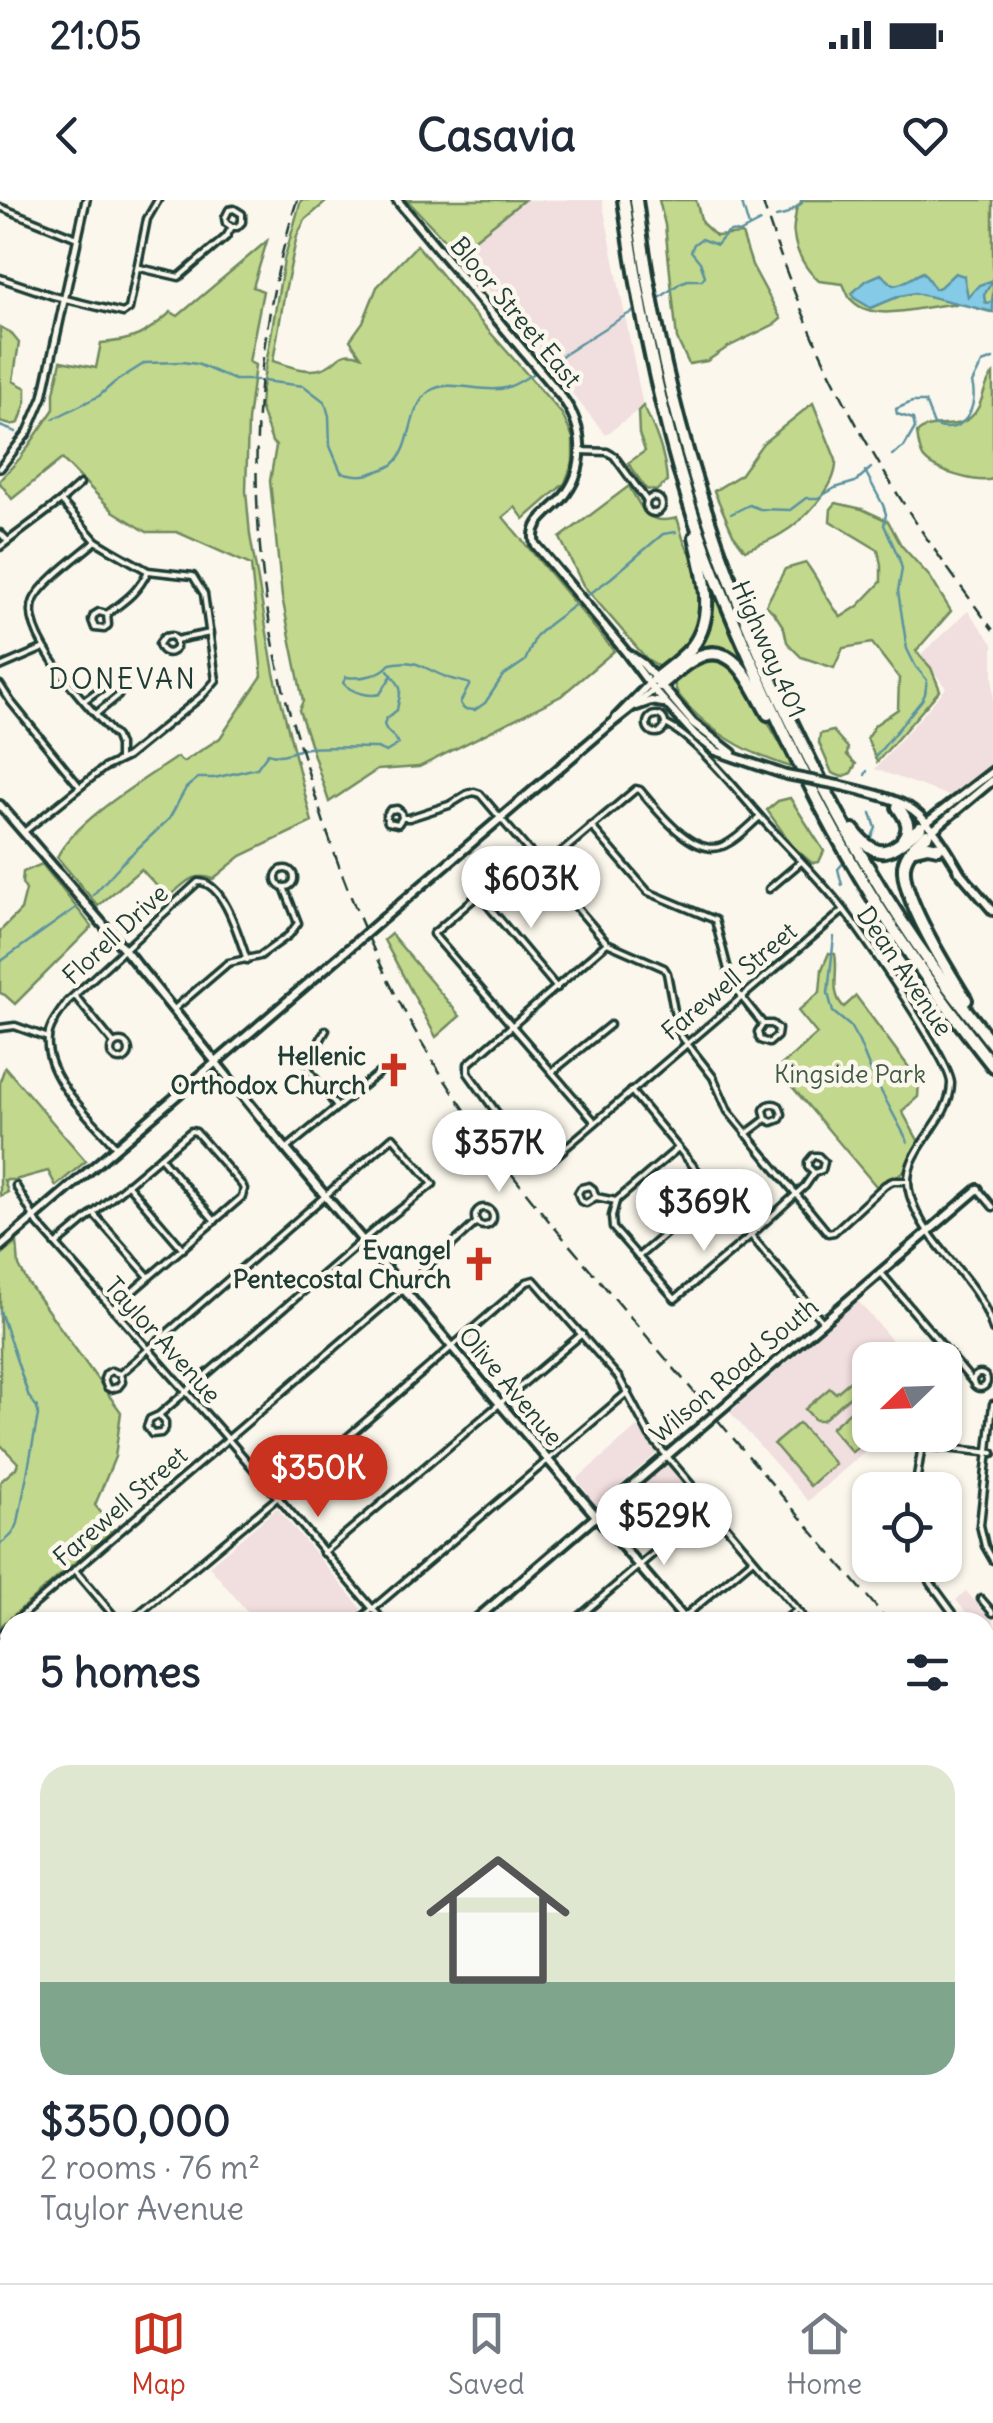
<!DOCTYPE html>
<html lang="en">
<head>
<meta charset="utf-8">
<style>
  body { margin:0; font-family:Delius,sans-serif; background:#f6f6f7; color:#1f2937; height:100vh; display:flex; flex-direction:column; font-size:38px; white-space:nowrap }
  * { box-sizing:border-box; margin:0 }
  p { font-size:32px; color:#747a83 }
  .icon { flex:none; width:55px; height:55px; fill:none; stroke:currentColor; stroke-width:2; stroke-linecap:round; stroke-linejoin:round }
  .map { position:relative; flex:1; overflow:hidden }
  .drawer { position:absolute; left:0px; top:1412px; width:995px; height:672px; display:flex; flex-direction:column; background:#fff; border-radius:30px 30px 0 0; box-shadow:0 2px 8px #0004 }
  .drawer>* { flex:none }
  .needle { width:65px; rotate:247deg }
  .controls { position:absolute; left:852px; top:1142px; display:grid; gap:20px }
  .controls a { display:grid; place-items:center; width:110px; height:110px; border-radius:20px; background:#fff; box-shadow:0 2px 8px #0004; font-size:50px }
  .price { position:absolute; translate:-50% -85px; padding:0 22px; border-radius:35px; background:#fff; color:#222; font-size:32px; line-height:65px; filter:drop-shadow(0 2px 5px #0008) }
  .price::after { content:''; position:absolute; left:50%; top:60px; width:30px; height:22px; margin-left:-15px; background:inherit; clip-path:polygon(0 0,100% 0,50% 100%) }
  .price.on { background:#c8321e; color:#fff }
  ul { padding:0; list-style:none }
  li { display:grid; align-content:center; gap:20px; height:530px; padding:0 40px }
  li+li { border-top:2px solid #e0e1e3 }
  li span { display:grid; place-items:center; height:310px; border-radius:30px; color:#555 }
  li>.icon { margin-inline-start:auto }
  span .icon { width:180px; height:180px; fill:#fffc; stroke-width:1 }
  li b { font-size:42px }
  h2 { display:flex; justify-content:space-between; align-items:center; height:120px; padding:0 40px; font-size:42px }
  .status { display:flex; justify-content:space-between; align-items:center; height:70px; padding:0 50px; background:#fff; direction:ltr }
  .status svg { height:28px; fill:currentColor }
  header { display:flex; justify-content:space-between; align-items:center; height:130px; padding:0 40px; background:#fff; font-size:45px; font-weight:700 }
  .menu { display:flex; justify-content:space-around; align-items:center; height:140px; border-top:2px solid #e0e1e3; background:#fff; font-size:28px; color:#747a83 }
  .menu a { display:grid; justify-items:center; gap:5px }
  .menu .on { color:#c8321e }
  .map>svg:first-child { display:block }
  .built { fill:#f1dede }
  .green { fill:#c2d88d; stroke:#708a60; stroke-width:2.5 }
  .water { fill:#85cae6; stroke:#5c929f; stroke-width:2.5 }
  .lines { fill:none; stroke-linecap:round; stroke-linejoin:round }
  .stream { stroke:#5c929f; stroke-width:2.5 }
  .minor-casing { stroke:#1f3d34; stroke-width:11 }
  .tertiary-casing { stroke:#1f3d34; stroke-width:12 }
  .secondary-casing { stroke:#1f3d34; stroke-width:14 }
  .primary-casing { stroke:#1f3d34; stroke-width:15 }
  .motorway-casing { stroke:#1f3d34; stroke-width:18 }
  .minor { stroke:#fbf7ec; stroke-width:4 }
  .tertiary { stroke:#fbf7ec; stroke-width:5 }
  .secondary { stroke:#fbf7ec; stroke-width:6 }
  .primary { stroke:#fbf7ec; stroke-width:8 }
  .motorway { stroke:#fbf7ec; stroke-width:10 }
  .rail { stroke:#1f3d34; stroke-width:2.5; stroke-dasharray:15 8; stroke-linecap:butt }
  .secondary-bridge-casing { stroke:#1f3d34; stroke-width:14; stroke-linecap:butt }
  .secondary-bridge { stroke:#fbf7ec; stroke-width:6 }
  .labels { text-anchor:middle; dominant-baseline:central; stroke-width:9; stroke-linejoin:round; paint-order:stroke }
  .street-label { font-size:25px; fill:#1f3d34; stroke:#fbf7ec }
  .poi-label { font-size:25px; font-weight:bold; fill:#1f3d34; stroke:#fbf7ec; text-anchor:end }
  .park-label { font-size:25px; fill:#405c46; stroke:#fbf7ec }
  .neighbourhood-label { font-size:28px; letter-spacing:2.5px; fill:#1f3d34; stroke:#fbf7ec }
</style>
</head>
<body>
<div class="status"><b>21:05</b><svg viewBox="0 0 49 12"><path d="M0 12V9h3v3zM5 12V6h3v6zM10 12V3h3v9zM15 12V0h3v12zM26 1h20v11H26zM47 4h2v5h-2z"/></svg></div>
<header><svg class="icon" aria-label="back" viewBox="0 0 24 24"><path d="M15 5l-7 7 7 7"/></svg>Casavia<svg class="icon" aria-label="heart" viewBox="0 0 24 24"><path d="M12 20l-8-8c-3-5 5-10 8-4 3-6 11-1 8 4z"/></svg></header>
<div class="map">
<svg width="993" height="2083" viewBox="0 0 993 2083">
  <rect width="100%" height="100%" fill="#fbf7ec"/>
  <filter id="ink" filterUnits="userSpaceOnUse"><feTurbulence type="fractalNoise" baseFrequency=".01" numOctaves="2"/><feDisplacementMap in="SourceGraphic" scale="20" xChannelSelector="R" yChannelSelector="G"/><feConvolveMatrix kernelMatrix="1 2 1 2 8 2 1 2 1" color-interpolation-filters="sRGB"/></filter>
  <g filter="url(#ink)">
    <!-- built -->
    <g class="built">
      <path d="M524,0H602L643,206L606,235L457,53Z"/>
      <path d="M968,411L993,444V566L952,597L875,569L946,488L921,454Z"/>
      <path d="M858,1101L909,1160H870V1235H884L808,1301L730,1212Z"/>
      <path d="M637,1227L657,1253L596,1306L577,1279Z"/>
      <path d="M667,1263L683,1283L624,1334L607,1314Z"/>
      <path d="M277,1308L362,1409L346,1422H256L209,1366Z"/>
      <path d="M966,1391L991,1420L993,1419V1528L985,1519V1422H954L966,1412L956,1400Z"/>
      <path d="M10,1715V1825L0,1833V1722Z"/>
    </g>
    <!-- green -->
    <g class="green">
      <path d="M301,0H328L305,20L297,36L285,91L273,161C287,165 308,174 323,168C340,162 338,148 361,156L350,140L363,122L377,87L417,45L466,105L562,214L573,238V262L565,283L524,319L515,307L503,317L614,451L561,496L419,567L377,570L329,602L299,510L303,501L282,397L270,281L276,246L272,242L260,207L261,193L284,60Z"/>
      <path d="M407,0H524L457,53Z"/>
      <path d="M659,0H696L702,23L716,36L742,34L752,65L781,119L775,124L728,147L707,161L689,164L677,139L665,25Z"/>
      <path d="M802,0H993V112C980,111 968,103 955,104C925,104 871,127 849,97C847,93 845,88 843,84L819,81C806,70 796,53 794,35C792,27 796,18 796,10Z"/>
      <path d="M267,41L253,87L263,91L249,162L255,165L248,221L246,291L250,335L274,473L312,622L241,656L213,679C192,671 183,685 168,698L141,669L98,706L57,657C76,620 142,581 177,557L183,562L220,538L262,476L251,365L177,332H147L113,311L62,259L12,299L0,283V280L21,257L54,209V193L61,161L96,168L101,143C134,141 146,134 171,112L178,116Z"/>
      <path d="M0,127L10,132L19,143L13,181L26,188V202L19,223L11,225L0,222Z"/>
      <path d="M993,174V279C978,284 932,271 923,257C919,250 918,240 917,233C931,219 955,231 971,217C984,206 982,186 993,174Z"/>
      <path d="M813,203L836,260C838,287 803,321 781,334C770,341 757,345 745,350L733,334L714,291L740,275L763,243Z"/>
      <path d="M643,206C655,228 666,257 667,282L656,291L646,289L628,263L645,251L639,234L638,211Z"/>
      <path d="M629,286C643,310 647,326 677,318C680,325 681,334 684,341C687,349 693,355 695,362C710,404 697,445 660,468L646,458L583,385L560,338Z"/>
      <path d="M836,303L862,309L888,321L901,345L930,377L951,411L916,451L931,468L940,490L877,562L867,538L875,525L898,509L899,478L872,443L843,448L834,468L801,457L795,451L787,442L784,428L775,414L766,405L785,369L806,363C819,380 827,401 841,417L858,406L881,382V365L878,350L830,321L831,309Z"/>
      <path d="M708,370L744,463L742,464C729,451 715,445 697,453L694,449L705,427L706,372Z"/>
      <path d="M706,457L725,460L742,477L794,568C755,556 718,538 690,508C682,499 675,493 674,481Z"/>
      <path d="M833,531L848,548L847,555L856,564L851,573L842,577L832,573L819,543L820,534Z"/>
      <path d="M790,598L824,651L819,662L812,663L793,647L767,610L778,601Z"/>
      <path d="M42,664L92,727L15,804L5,795L0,793V731L21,710L26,690L22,683L23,672Z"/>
      <path d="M391,734L460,816L436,837L384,740Z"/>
      <path d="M829,753L835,754C839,772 829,793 844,807L856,796L919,881L918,897L902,911L920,944L909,960L904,972L876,986L777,869L817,834L798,811L820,792L822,769Z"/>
      <path d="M5,867L86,961L56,986L48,971L15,980H4L8,992L0,996V881Z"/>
      <path d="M17,1042L19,1066L28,1083L121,1212L115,1257L95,1305L114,1329L0,1427V1282L16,1268L18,1263L0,1244V1056Z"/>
      <path d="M870,1164V1179L862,1186L861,1195L855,1198L850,1196L823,1220H815L805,1209L830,1188L836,1193Z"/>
      <path d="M870,1194V1235H872L852,1252L831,1228Z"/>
      <path d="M799,1223L835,1264L810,1286L774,1244Z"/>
    </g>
    <!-- water -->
    <path class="water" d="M923,72L935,89L940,87L955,73L964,76L968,97L979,85L993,80L984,95L985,102L988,103L992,101L993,95V112L915,93L900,96L871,108L854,98L852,93L867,80L881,74L893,85C905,84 912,77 923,72Z"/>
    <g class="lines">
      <!-- stream -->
      <g class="stream">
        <path d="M741,0L749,27"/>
        <path d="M776,17L785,15L802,3L801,0"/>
        <path d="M657,100L680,83L688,80H702L705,76L700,62L691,51L694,44L701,39L717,45C724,37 728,28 739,33L760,22"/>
        <path d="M263,181L304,186L325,202L329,216L330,246L341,272C356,276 364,277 378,271C383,269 388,268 392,265C414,249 406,209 430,191C448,178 483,194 505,188C517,185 528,176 539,170C572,151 602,127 636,110"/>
        <path d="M53,219L99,196L115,182L145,163L182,162L197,164L235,180H257"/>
        <path d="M0,226L16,232"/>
        <path d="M892,255L904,247L915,228L913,219L897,214L896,209L912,202H925L934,225C963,238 979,207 972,183L982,163L993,159"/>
        <path d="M865,271L883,305L886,314L884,325L899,358L902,369L898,391L907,449L916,467L927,480L925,494L922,500L876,556"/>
        <path d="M731,314L749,305L760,309L790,310L806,298H818L835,288L855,282L871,268"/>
        <path d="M392,475L380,494C368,497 351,492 343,483L346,477C361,479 380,476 390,464C418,458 422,468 446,477C453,480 462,481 470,484L460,503L464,509L475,510L485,503L503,476L525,461L536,436L549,424L611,378L663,334L676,332"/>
        <path d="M865,575L867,571"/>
        <path d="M866,642L872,637L876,628L871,613"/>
        <path d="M842,685L838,669L846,660"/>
        <path d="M93,695L122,663L169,619L186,588L198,578H214L257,568L268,553C284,559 292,550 308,548C330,546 354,548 377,548L386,552L399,544C395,535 386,534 384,524L386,519L397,510C402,484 403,490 388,470"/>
        <path d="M834,737L828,793L833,812L850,826L859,842L872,874L908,942"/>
        <path d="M0,762L77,707"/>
        <path d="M0,1111L29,1197L37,1207L38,1215L18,1323C15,1333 9,1339 0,1344"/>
      </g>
      <!-- minor casing -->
      <g class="minor-casing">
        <g id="minor">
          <path d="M0,7L77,38"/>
          <path d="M140,68L179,77L226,37L232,27H237L242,22V14L234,9L229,10L225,18L226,23L232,27"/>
          <path d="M0,78L53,96L123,113L129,109L147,19L158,0"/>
          <path d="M581,251L607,252L614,256L647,301"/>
          <circle cx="654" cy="305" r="8"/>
          <path d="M0,333L8,341"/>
          <path d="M96,341C80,355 42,382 34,400C18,434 94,513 116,537L119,545V560"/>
          <path d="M0,347L61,301L80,284"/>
          <path d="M107,414L108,425L104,429L95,428L92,420L94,415L99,412L107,414C126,400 138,392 148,371"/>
          <path d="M176,440L172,436L164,437L159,444C161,453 170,456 176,448V440L210,433"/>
          <path d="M0,467L44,448"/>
          <path d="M0,485L11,502L80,587"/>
          <path d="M85,500L114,479H118L124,486L118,496L96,514"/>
          <circle cx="656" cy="524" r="9"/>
          <path d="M665,524C695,537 740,594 762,619C789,649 819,678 844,710C862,734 952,863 951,884C950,926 897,951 910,995C925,1047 980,1078 993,1130"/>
          <path d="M402,618L398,624L388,622L386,616L390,610L397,609L401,612L402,618H409L449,605L467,594L474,592L480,594L607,743L664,768L667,773L678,832L713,877L728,911L828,1033L834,1032L885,985L893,981H907"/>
          <path d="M591,626L648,692L715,720L732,785L763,824L758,832L760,840L769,843L777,836L778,829L772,824H763"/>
          <path d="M25,631L104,568L127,557L202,496L216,480L204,394L193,376L148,371L111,350L96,341L61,301"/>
          <path d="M529,651L433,734L595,922"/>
          <path d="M543,668L636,589L640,590C656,609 693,658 722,646C736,641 749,626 760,617"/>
          <circle cx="285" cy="678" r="9"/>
          <path d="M769,689L801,662"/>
          <path d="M480,696L557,788"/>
          <path d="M607,743L468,864V873L530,959L537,964L550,961L844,710"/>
          <path d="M75,796L114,844"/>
          <path d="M173,810L228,763L260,756L289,735L298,723L284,687"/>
          <path d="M0,828L15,826L48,838"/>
          <path d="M326,830L307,864L311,873L337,907"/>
          <circle cx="120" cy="851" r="9"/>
          <path d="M552,872L610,825"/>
          <path d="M631,891L822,1121"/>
          <path d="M746,934L766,919L772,922L780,919L782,914L779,906C773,902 767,904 764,910L766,919"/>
          <path d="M116,947C92,918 44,879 48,838C49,825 60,813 67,802L198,682C224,681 239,738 247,760"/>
          <path d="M678,948L616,1001L612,1016L613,1028L675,1099L750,1036L805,986L814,973L822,970L824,962L818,956H813L808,962V967L814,973"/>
          <path d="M286,949L380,872"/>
          <path d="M160,957L215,1021"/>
          <path d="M127,984L183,1049"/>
          <path d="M16,986L38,1024L228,1239L384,1422"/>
          <path d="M978,989L993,1007"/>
          <path d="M596,997L593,989L589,986L581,988L578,993L581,1001L586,1003L596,997L616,1001"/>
          <circle cx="484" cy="1017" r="9"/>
          <path d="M93,1013L149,1077"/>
          <path d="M57,1044L191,931L196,932L242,985L244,989L242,997L112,1109"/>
          <path d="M638,1057L714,992"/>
          <path d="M882,1074L972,1181"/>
          <circle cx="980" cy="1181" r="7"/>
          <path d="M120,1174L122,1182L118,1187L111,1189L107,1187L104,1179L106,1174L111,1171L120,1174L393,937L433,984L384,1022L159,1215L150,1219L147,1227L152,1234L161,1233L165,1228V1222L159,1215"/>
          <path d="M993,1204L980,1325L985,1346L993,1360"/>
          <path d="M888,1288L899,1290"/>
          <path d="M915,1290L921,1251L926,1246L993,1253"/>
          <path d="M323,1353L582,1134"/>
          <path d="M923,1365L931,1383L953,1413"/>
          <path d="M75,1370L119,1422"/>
          <path d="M981,1399L993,1413"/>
          <path d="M14,1422L395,1096L477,1022"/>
          <path d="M129,1422L283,1293L527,1082L534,1080L619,1178L650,1236L807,1422"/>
          <path d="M357,1422L628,1192"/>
          <path d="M573,1422L709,1306"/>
          <path d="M678,1422L753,1359"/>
          <path d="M782,1422L796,1411"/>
          <path d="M0,1435L10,1426"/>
          <path d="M10,1523L4,1528V1537L10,1545"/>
          <path d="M985,1605L993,1598"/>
          <path d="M0,1634L10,1646"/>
          <path d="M985,1680L993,1689"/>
          <path d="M0,1877L10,1888"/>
          <path d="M985,1913L993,1906"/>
          <path d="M985,1981L993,1974"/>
          <path d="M0,2004L10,1998"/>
          <path d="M985,2050L993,2043"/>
          <path d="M368,2075L375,2083"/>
          <path d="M434,2075L441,2083"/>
          <path d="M580,2075L587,2083"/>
          <path d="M778,2075L785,2083"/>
          <path d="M977,2075L984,2083"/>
          <path d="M15,2083L24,2075"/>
          <path d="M221,2083L230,2075"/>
          <path d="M445,2083L453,2075"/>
          <path d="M510,2083L519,2075"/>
          <path d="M714,2083L722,2075"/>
          <path d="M794,2083L800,2075"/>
          <path d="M868,2083L878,2075"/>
          <path d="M947,2083L956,2075"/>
        </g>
      </g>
      <!-- tertiary casing -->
      <g class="tertiary-casing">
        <g id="tertiary">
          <path d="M0,268L28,232L43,197L86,0"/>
          <path d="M127,2083L137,2075"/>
        </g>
      </g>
      <!-- secondary casing -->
      <g class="secondary-casing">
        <g id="secondary">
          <path d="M397,0L561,196C585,227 588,268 562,299C549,313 529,323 535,344L625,451L654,490L695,535L716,551L786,575"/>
          <path d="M630,455L643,464L693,523L732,553"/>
          <path d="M637,506L651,501L663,503"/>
          <path d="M616,518L649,484"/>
          <path d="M838,585C858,590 897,598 913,610C933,625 947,650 960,672"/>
          <path d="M0,605L125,750L290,954L495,1198L687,1422"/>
          <path d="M925,624L993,571"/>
          <path d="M932,631L993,580"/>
          <path d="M957,669L993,711"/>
          <path d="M379,722L612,523L655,489"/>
          <path d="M0,1047L355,743"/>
          <path d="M473,1422L978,989"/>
          <path d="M985,1772L993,1781"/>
          <path d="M0,1838L10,1829"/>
          <path d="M626,2083L635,2075"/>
        </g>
      </g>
      <!-- primary casing -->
      <g class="primary-casing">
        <g id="primary">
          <path d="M0,1780L10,1792"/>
          <path d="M0,1997L10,2009"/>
          <path d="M69,2075L76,2083"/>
          <path d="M256,2075L263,2083"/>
        </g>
      </g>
      <!-- motorway casing -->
      <g class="motorway-casing">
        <g id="motorway">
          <path d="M624,0C638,100 657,199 687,296C705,356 730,414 756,471C784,534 813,595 847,654C888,727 941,800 993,866"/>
          <path d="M636,0C661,198 716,372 805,550C842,625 884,699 933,767C952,793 973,819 993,845"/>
          <path d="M655,479C667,469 682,459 692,447C717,415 703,372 695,337"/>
          <path d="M660,485C673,475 685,462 700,456C736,441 754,490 768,514"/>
          <path d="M898,607C906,619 912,627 903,639"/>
          <path d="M853,630C881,666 891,650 920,628"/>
          <path d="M927,635C917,643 906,652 904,666C901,697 949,773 966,800"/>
          <path d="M915,649L928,646L938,648"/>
        </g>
      </g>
      <!-- minor -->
      <use href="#minor" class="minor"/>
      <!-- tertiary -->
      <use href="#tertiary" class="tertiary"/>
      <!-- secondary -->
      <use href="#secondary" class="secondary"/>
      <!-- primary -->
      <use href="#primary" class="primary"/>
      <!-- motorway -->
      <use href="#motorway" class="motorway"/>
      <!-- rail -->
      <g class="rail">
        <path d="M297,0C247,159 244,330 284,492C291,519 300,545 308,572C335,664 370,752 418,836C456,902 501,962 549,1021L889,1422"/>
        <path d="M762,0C797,115 850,224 917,324C941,360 967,395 993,430"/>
        <path d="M985,1537L993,1547"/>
      </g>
      <!-- secondary-bridge casing -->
      <g class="secondary-bridge-casing">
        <g id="secondary-bridge">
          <path d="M786,575L838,585"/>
          <path d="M355,743L379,722"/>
        </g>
      </g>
      <!-- secondary-bridge -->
      <use href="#secondary-bridge" class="secondary-bridge"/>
    </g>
  </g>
  <!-- icons -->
  <defs>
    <g id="church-bare" transform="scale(2.7)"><path d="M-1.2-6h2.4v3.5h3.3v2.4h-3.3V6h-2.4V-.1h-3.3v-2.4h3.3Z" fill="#c8321e" stroke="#fbf7ec" stroke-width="2.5" paint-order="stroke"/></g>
  </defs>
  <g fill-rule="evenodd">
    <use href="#church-bare" x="394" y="870"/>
    <use href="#church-bare" x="479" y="1064"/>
  </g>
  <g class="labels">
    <!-- street labels -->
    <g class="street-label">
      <text transform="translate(516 112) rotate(50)">Bloor Street East</text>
      <text transform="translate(769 449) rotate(66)">Highway 401</text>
      <text transform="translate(115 734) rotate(-43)">Florell Drive</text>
      <text transform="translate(905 771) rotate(56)">Dean Avenue</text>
      <text transform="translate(729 781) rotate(-40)">Farewell Street</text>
      <text transform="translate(163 1140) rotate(48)">Taylor Avenue</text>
      <text transform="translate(734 1170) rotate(-40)">Wilson Road South</text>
      <text transform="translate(511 1186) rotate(50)">Olive Avenue</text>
      <text transform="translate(120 1306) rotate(-41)">Farewell Street</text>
    </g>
    <!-- poi labels -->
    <g class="poi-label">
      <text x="366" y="856">Hellenic<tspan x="366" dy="29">Orthodox Church</tspan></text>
      <text x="451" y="1050">Evangel<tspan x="451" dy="29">Pentecostal Church</tspan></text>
    </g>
    <!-- park labels -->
    <g class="park-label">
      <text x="850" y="874">Kingside Park</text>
    </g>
    <!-- neighbourhood labels -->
    <g class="neighbourhood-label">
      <text x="123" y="479">DONEVAN</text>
    </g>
  </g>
</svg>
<div class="controls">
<a><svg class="needle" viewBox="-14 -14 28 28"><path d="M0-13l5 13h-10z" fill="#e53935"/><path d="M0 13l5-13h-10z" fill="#747a83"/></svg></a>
<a><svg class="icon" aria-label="locate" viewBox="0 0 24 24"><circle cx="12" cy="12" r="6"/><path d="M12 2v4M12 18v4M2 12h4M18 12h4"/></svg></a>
</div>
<b class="price" style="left:531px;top:731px">$603K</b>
<b class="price" style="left:499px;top:995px">$357K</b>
<b class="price" style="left:704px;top:1054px">$369K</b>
<b class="price on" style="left:318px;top:1320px">$350K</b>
<b class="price" style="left:664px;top:1368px">$529K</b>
<section class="drawer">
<h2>5 homes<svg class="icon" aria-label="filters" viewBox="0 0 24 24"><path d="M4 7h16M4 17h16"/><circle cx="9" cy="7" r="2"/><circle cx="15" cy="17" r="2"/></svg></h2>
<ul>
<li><span style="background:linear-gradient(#dfe7d0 70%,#7fa58c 0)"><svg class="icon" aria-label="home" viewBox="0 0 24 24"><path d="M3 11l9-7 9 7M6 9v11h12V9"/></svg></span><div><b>$350,000</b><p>2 rooms · 76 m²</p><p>Taylor Avenue</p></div></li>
</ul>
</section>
</div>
<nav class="menu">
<a class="on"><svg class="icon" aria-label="map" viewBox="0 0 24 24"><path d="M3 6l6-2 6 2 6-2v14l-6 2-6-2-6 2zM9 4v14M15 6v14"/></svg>Map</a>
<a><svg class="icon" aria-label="saved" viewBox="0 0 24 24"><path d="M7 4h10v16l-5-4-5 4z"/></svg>Saved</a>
<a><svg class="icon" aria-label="home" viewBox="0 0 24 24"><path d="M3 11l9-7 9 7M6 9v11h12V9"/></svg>Home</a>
</nav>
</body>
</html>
